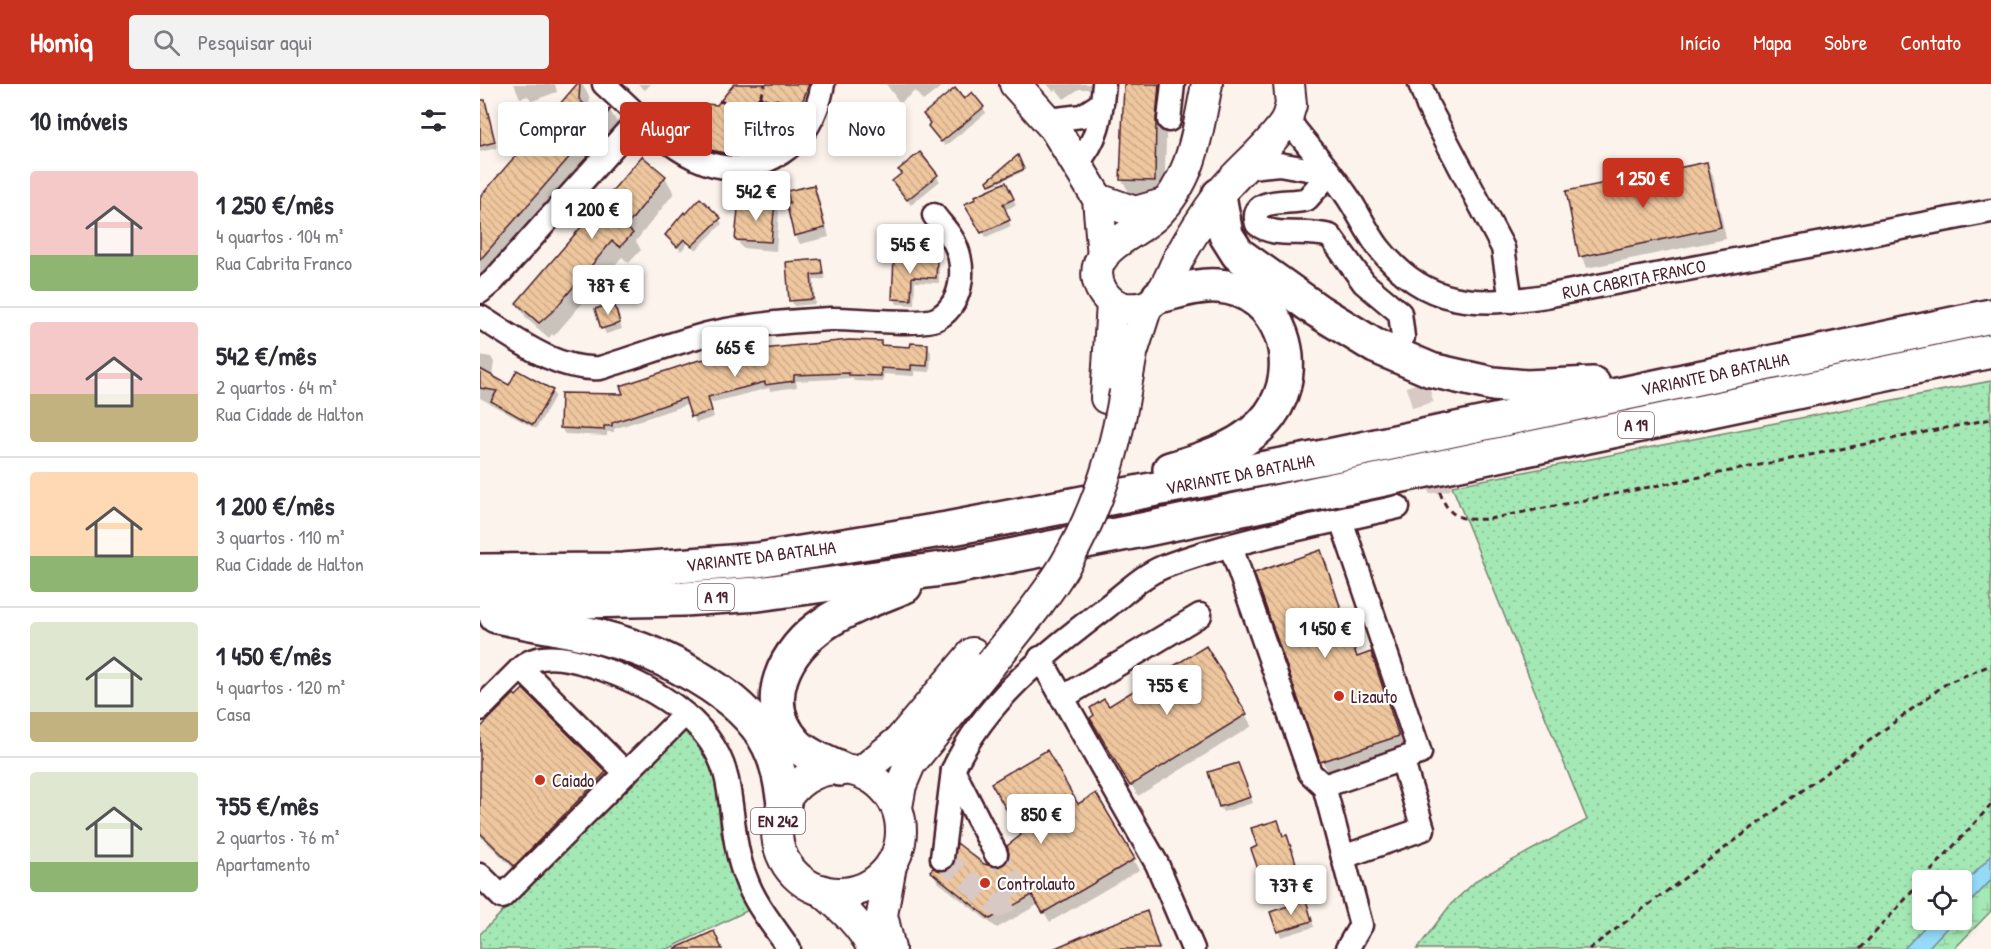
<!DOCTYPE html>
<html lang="pt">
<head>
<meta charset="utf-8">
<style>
  body { margin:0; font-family:"Patrick Hand",sans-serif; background:#f2f2f3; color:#2b2b33; height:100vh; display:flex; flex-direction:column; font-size:22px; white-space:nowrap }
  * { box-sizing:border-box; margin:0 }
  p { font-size:20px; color:#7c7c81 }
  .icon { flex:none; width:33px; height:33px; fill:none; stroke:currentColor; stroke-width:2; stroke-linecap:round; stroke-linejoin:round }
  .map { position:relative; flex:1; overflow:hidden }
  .drawer { display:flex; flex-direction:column; background:#fff; width:480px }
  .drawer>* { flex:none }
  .top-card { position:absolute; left:18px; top:18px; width:570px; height:54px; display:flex; gap:12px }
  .controls { position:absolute; left:1432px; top:786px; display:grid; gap:12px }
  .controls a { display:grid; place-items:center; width:60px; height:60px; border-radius:6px; background:#fff; box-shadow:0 3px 9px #0003; font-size:30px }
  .price { position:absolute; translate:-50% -51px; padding:0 14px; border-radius:6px; background:#fff; color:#222; font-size:20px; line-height:39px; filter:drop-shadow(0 2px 3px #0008) }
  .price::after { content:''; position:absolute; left:50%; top:36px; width:18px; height:14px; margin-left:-9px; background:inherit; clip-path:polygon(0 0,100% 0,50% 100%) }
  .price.selected { background:#c8321e; color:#fff }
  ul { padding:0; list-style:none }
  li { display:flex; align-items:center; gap:18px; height:150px; padding:0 30px }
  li+li { border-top:2px solid #e1e1e2 }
  li span { display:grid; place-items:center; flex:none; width:168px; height:120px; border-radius:6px; color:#555 }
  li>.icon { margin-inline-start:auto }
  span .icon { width:72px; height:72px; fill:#fffc; stroke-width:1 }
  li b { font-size:26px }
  h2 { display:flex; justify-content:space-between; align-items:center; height:72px; padding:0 30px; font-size:26px }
  .chip { padding:0 21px; border-radius:6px; background:#fff; box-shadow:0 3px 9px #0003; font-size:21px; line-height:54px }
  .chip.selected { background:#c8321e; color:#fff }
  header { display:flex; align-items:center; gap:36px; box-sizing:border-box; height:84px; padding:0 30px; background:#c8321e; color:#fff }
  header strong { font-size:28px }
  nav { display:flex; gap:33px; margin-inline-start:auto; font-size:21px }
  .search { width:420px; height:54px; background:#f2f2f3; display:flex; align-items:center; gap:15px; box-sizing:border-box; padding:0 21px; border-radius:6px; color:#7c7c81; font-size:22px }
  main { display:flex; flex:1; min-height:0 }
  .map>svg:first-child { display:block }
  .grass { fill:url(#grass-dots); stroke:#778470; stroke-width:1.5 }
  .wetland { fill:url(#wetland-marsh); stroke:#778470; stroke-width:1.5 }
  .water { fill:#95dbf7; stroke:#7790a5; stroke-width:1.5 }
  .shadow { fill:#0003 }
  .building { fill:url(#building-back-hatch); stroke:#4a1f2b; stroke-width:1.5 }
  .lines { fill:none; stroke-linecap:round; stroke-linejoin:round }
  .minor-tunnel { stroke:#d8c9c5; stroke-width:22; stroke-dasharray:22 11; stroke-linecap:butt }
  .minor-casing { stroke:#4a1f2b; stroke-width:27 }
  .major-casing { stroke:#4a1f2b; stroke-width:34 }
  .highway-casing { stroke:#4a1f2b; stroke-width:38 }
  .path { stroke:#4a1f2b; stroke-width:3; stroke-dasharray:6 4.5; stroke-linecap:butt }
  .minor { stroke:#fff; stroke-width:22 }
  .major { stroke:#fff; stroke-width:30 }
  .highway { stroke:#fff; stroke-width:33 }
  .major-bridge-casing { stroke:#4a1f2b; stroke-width:34; stroke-linecap:butt }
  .major-bridge { stroke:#fff; stroke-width:30 }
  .poi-dot { fill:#c8321e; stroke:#fff; stroke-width:2 }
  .labels { text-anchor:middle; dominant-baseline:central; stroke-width:4.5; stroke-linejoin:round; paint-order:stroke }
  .shield { fill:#fff; stroke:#80626b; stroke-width:1.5 }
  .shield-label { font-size:16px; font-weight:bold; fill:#4a1f2b }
  .street-label { font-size:18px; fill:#4a1f2b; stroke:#fff }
  .poi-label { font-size:18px; fill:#4a1f2b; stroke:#fff; text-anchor:start }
</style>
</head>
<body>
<header>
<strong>Homiq</strong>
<div class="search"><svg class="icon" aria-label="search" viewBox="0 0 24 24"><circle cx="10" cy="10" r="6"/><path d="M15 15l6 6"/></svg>Pesquisar aqui</div>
<nav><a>Início</a><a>Mapa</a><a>Sobre</a><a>Contato</a></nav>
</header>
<main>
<section class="drawer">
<h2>10 imóveis<svg class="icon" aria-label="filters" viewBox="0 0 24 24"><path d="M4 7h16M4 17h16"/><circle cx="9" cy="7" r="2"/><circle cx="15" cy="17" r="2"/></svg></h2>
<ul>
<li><span style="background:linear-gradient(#f6c9c9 70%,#8fb573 0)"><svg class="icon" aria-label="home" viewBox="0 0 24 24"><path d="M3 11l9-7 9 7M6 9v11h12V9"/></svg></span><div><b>1 250 €/mês</b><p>4 quartos · 104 m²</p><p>Rua Cabrita Franco</p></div></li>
<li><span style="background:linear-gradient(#f6c9c9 60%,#c2b280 0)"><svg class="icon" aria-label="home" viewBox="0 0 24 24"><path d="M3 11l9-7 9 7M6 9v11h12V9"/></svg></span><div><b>542 €/mês</b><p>2 quartos · 64 m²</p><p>Rua Cidade de Halton</p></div></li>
<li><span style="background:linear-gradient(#ffd9b3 70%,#8fb573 0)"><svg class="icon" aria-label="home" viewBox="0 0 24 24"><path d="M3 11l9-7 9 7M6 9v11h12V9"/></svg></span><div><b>1 200 €/mês</b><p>3 quartos · 110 m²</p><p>Rua Cidade de Halton</p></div></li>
<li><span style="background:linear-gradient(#dfe7d0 75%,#c2b280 0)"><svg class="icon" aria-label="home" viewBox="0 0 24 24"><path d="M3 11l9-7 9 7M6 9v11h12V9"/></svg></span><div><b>1 450 €/mês</b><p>4 quartos · 120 m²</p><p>Casa</p></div></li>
<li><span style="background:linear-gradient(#dfe7d0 75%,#8fb573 0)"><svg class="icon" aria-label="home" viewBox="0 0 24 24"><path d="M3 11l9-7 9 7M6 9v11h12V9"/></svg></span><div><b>755 €/mês</b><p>2 quartos · 76 m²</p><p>Apartamento</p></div></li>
</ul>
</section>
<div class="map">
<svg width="1511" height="865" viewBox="0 0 1511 865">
  <defs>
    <pattern id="grass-dots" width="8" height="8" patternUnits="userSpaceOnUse" patternTransform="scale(1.5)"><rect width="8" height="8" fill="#a4e9b5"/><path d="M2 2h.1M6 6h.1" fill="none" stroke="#8fc79c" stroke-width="1.8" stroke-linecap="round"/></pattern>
    <pattern id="wetland-marsh" width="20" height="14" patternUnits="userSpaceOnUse" patternTransform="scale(1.5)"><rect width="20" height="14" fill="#a4e9b5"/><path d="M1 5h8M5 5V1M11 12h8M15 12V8" fill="none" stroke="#8fc79c"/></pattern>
    <pattern id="building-back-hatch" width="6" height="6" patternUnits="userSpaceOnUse" patternTransform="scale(1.5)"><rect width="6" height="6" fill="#eec79e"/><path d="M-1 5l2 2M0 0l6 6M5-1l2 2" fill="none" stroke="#ceaa88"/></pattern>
  </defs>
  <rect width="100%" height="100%" fill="#fcf4ec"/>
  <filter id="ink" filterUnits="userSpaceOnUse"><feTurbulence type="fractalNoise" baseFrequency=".0167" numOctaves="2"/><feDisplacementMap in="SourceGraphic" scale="12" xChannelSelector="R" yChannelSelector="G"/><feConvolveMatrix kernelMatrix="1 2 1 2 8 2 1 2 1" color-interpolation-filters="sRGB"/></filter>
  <g filter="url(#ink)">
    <!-- grass -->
    <g class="grass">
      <path d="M1511,297V772L1482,802V796H1443V836H1451L1424,865H937L971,820L998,795L1107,736L972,402Z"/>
      <path d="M206,646L226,669L235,687L241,750L253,790L271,825L188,865H0V850Z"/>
    </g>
    <!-- wetland -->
    <path class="wetland" d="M1511,796V827L1474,865H1447L1474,836H1482V827Z"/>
    <!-- water -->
    <g class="water">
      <path d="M1511,772V796L1482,827V802Z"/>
      <path d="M1451,836H1474L1447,865H1424Z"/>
    </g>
    <!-- shadow -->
    <g class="shadow">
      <path d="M34,0H75L77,8L52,17L48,12L40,14Z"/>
      <path d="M99,0H102L110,14L108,27L113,31L130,27L140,43L0,196V114Z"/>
      <path d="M158,0H171L165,6Z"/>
      <path d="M255,0H336L324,50L316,34L294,28L286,49L301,73L241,81L204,55L196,41L212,42L237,22Z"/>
      <path d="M406,0H465L443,17L435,7L420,19Z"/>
      <path d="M567,0H616L615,5H599L584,15L576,5L573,7Z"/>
      <path d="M647,0H688L684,114L652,113L642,96Z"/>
      <path d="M483,17L503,23L506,29L465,62L453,47Z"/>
      <path d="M6,22L17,64L0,68V24Z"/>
      <path d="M440,70L460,97L431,121L417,103L423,90Z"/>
      <path d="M537,73L544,87L511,102L508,97Z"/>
      <path d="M1227,80L1233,91L1246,155L1107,184L1101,172Z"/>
      <path d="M185,93L194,109L156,157L161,166L149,179L142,173L74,252L72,250L69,254L47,235L37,219Z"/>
      <path d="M333,102L338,111L349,153L320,160L315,151L312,120Z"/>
      <path d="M529,105L536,121L524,126L531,142L506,153L487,121Z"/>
      <path d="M294,119L299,128L296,167L262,164L257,155Z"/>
      <path d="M239,135L242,140L216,166L208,159L201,167L187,152Z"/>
      <path d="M341,176L345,195L334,196L335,220L314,222L311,216Z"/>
      <path d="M415,176L456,178L459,183V199L435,198L434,221L417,220L414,214Z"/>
      <path d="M133,220L142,245L126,250L123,244Z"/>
      <path d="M400,258L403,263L432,265L447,262L451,268L450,288L434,287V292L404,290L403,298L374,297L372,294L316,297L317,303L290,307L289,304L230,319L234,333L216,339L209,320L134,345V348H127V352L85,350L81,344L145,312L248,274Z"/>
      <path d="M0,271L11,273L14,278L12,293L29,303L72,307L75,312L56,345L0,314Z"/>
      <path d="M840,468L847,480L878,574L890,570L897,582L924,664L849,689L842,677L776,490Z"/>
      <path d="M725,564L772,642L658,712L612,635Z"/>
      <path d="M0,646L124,689L131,700L41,792L0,752Z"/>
      <path d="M764,693L773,719L743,728L740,723Z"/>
      <path d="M616,711L659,786L570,838L559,820L517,844L458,798L452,788H467L503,781L516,785L528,779L597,722Z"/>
      <path d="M800,743L804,754L809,758L818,784L784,795L781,790Z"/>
      <path d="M828,824L834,843L801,853L792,829Z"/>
      <path d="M667,829L681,865H578Z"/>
    </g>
    <!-- building -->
    <g class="building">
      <path d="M97,0H100L99,15L113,29L131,25L0,176V113Z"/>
      <path d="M254,0H329L315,37L311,21L297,15L292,17L285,14L277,36L294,57L271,68L250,70L231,66L211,57L193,39L212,41L222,29V24L226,20L237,21Z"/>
      <path d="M644,0H679L676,35L675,97L640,96Z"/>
      <path d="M475,4L484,15L492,8L504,23L461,58L448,42L450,39L443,30Z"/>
      <path d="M0,16H5L15,58L0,62Z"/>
      <path d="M440,68L458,91L427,116L412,97L422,89L418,86Z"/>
      <path d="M538,71L544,85L509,101L507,97Z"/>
      <path d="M162,72L186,92L146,143L153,149L140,163L132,157L74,226L59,239L36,219Z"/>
      <path d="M1227,78L1241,143L1099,173L1086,107Z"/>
      <path d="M526,98L534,115L523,120L530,136L501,149L484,120L496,115L495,112Z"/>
      <path d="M334,101L345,144L314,152L306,118L310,119L307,107Z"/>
      <path d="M220,114L241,134L212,162L204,155L197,163L185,151L204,128L206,130Z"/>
      <path d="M274,116L295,118L291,158L255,156L258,125H263L264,118L274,119Z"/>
      <path d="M414,174L457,176L456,194L432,193L431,216L412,215Z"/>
      <path d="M341,175L343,190L331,191L333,215L309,217L306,178Z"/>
      <path d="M134,219L140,239L121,245L115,225Z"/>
      <path d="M369,256L401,257V261L430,263L431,259L448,260L447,282L431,281V286L401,284V292L369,291V289L314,291V297L285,301V298L228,313L232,327L211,333L205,314L132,339V342H124V346L80,344L81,309L143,310L140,302L216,277L247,270L248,273L282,265Z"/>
      <path d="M0,285L29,301L37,286L73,306L53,341L11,317L17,307L0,304Z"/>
      <path d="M841,466L877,573L891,568L919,652L840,678L774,489Z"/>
      <path d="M726,562L767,630L650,702L610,634L614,631L610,624L624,615L629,622Z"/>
      <path d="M43,605L126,688L34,782L0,749V644L34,610L36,612Z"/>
      <path d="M567,666L598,720L616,709L655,775L563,829L552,811L510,835L450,787L453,784L467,787L472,783L477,759L504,780L516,783L527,778L529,770L527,762L541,751L511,699Z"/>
      <path d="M758,679L771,713L739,723L728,688Z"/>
      <path d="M798,736L803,752L807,751L816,779L780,791L771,765L777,762L771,744Z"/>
      <path d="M826,816L832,837L797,848L790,828Z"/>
      <path d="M667,827L679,865H573L626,842Z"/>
      <path d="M234,847L242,865H194Z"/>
    </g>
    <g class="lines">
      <!-- minor-tunnel -->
      <g class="minor-tunnel">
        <path d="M928,268L946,332L960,408"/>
        <path d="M462,774L518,822L540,810L516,770"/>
      </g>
      <!-- minor casing -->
      <g class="minor-casing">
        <g id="minor">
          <path d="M124,0C174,45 229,114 301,69C326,53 338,28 343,0"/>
          <path d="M940,0L948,22L1023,164L1031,217"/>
          <path d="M809,32L814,44C831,65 850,87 865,109C878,127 886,147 899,164C946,224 998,222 1066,212L1511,127"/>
          <path d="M568,36L602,32L622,19"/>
          <path d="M689,36L693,0"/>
          <path d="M597,79C619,56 621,30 624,0"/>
          <path d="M762,84L799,80L850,89"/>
          <path d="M850,89L827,115C812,121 768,111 777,140C795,155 824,144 850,152L884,199L920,229L923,253"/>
          <path d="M0,208L13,197L160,33"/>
          <path d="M0,233C36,255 76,287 120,284C157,273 194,258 232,249C271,240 310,237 350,235C372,234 443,243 458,234C485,218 487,177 471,153C466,145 459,138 454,131"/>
          <path d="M861,436L940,669L844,702L881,841L867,865"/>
          <path d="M751,463L830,689L844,702"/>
          <path d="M560,574L677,780L713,865"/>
          <path d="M582,614L720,531"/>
          <path d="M0,625L41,584"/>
          <path d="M205,630L146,689L41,584C58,567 89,574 110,581C165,598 234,634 247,696C254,730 253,763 266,795C276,822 294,842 309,865"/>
          <path d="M473,686L516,770"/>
          <path d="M863,773L943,745L922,675"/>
          <path d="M462,774L473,686C506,615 567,569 628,522C645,509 663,491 683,483C754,456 844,440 918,423"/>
          <path d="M0,791L22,813L146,689"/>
        </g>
      </g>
      <!-- major casing -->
      <g class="major-casing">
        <g id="major">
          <path d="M535,0L575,45L618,115L623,173"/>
          <path d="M727,0C717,50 713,95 675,132C659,147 627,159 619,179C612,198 626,221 646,224C657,225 667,224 675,216C687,205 692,186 700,172C711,152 725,130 739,111C759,85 789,64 806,37L811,21L809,0"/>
          <path d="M618,115L655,128L687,119"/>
          <path d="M645,308L652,269L667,222"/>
          <path d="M626,314L632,219"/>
          <circle cx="359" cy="747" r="62"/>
          <path d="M381,688L420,656L493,569"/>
          <path d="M417,723L421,701L430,680L511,580"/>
          <path d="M341,806C362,824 381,840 393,865"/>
          <path d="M410,865L402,831L411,781"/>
        </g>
      </g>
      <!-- highway casing -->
      <g class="highway-casing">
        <g id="highway">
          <path d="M739,111L746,151L758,170L838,227L895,262L951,286L1013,300L1046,303L1113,300"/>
          <path d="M679,212C697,208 718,200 738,202C802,206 825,284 790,331C767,362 725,375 690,385"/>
          <path d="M0,487L143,486L278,476L467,445L849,372L1511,232"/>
          <path d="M0,519L204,515L278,510L469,484L667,445L1511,267"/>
          <path d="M16,532C52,540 89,545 124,554C179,568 263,608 289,662C298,680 301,699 304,719"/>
          <path d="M360,685C345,678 327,672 316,660C277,619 305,565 345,539C369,523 398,513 425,502"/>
        </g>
      </g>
      <!-- path -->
      <g class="path">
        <path d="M280,13L285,0"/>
        <path d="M239,17L254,21L275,18"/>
        <path d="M296,50L275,18L280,13L313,32"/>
        <path d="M960,408C969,436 983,436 1009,435L1511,335"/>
        <path d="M1109,865L1467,599L1511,581"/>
        <path d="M1380,865L1511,721"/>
      </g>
      <!-- minor -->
      <use href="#minor" class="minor"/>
      <!-- major -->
      <use href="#major" class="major"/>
      <!-- highway -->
      <use href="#highway" class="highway"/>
      <!-- major-bridge casing -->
      <g class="major-bridge-casing">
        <path id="major-bridge" d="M511,580C536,548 564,516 585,481C617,427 635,369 645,308"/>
      </g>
      <!-- major-bridge -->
      <use href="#major-bridge" class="major-bridge"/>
    </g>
  </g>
  <!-- markers -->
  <g class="poi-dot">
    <circle cx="859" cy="612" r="6"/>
    <circle cx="60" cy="696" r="6"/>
    <circle cx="505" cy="799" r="6"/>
  </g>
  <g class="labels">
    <!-- shield labels -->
    <g class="shield">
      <rect x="1138" y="328" width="36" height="26" rx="4.5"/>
      <rect x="218" y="500" width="36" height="26" rx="4.5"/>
      <rect x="271" y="724" width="54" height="26" rx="4.5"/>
    </g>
    <g class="shield-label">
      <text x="1156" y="341">A 19</text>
      <text x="236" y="513">A 19</text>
      <text x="298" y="737">EN 242</text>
    </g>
    <!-- street labels -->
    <g class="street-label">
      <text transform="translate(1154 195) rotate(-11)">RUA CABRITA FRANCO</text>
      <text transform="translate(1235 290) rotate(-12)">VARIANTE DA BATALHA</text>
      <text transform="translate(760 390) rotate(-11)">VARIANTE DA BATALHA</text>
      <text transform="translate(281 472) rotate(-7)">VARIANTE DA BATALHA</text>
    </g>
    <!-- poi labels -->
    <g class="poi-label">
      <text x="871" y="612">Lizauto</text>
      <text x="72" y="696">Caiado</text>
      <text x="517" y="799">Controlauto</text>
    </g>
  </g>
</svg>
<div class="controls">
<a><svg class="icon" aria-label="locate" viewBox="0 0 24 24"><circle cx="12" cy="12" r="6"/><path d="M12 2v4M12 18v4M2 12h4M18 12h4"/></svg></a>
</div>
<b class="price selected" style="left:1163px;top:125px">1 250 €</b>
<b class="price" style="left:276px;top:138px">542 €</b>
<b class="price" style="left:112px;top:156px">1 200 €</b>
<b class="price" style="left:430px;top:191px">545 €</b>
<b class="price" style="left:128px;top:232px">787 €</b>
<b class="price" style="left:255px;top:294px">665 €</b>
<b class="price" style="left:845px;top:575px">1 450 €</b>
<b class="price" style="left:687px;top:632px">755 €</b>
<b class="price" style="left:561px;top:761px">850 €</b>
<b class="price" style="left:811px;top:832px">737 €</b>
<div class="top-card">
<a class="chip">Comprar</a>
<a class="chip selected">Alugar</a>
<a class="chip">Filtros</a>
<a class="chip">Novo</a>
</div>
</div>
</main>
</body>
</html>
